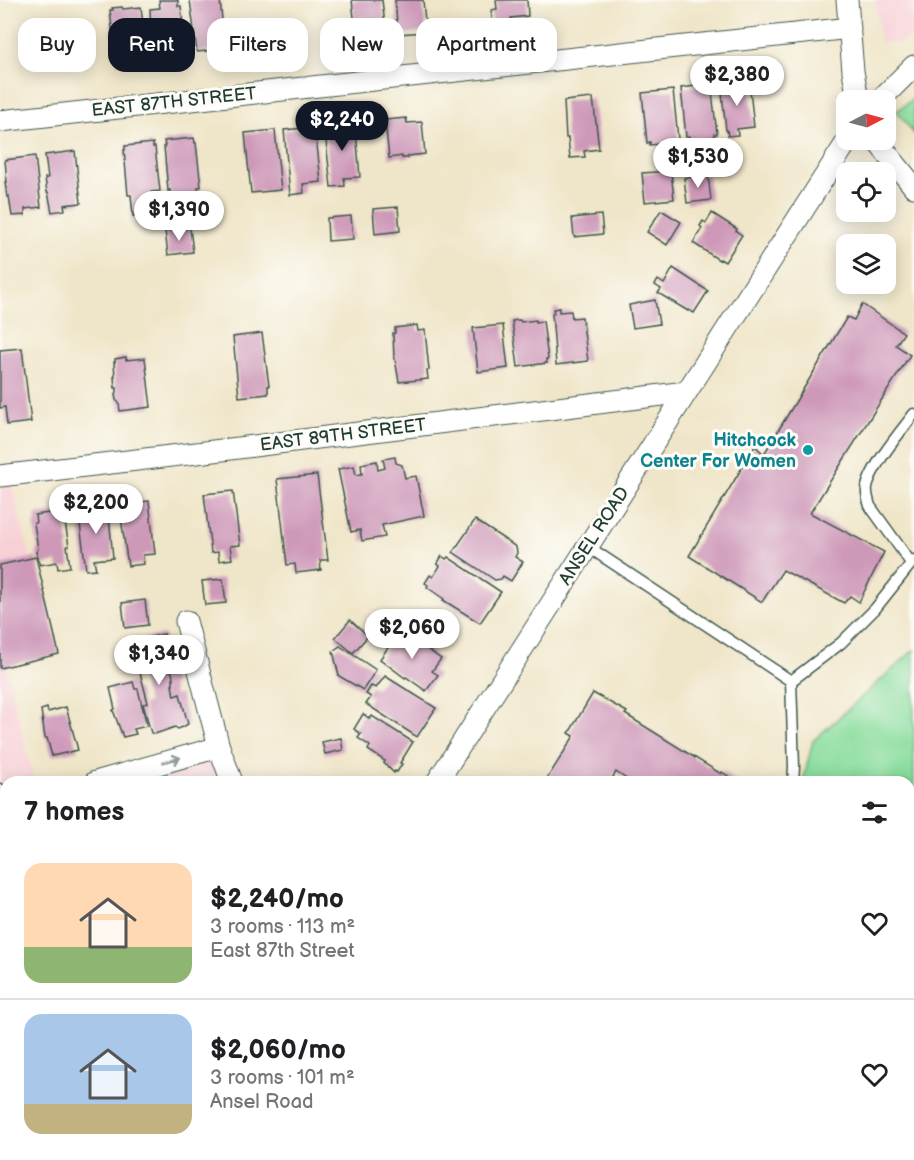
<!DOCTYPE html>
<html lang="en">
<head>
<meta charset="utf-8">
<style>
  body { margin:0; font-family:"Balsamiq Sans",sans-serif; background:#f6f6f6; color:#202124; height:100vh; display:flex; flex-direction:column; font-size:22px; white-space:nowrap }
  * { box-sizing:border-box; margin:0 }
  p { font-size:20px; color:#757577 }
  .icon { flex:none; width:33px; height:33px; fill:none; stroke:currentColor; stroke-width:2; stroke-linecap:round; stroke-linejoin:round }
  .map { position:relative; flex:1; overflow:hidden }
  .panel { position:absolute; left:0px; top:776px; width:915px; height:386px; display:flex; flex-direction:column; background:#fff; border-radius:18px 18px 0 0; box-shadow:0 3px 15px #0003 }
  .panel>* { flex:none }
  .hud { position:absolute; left:18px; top:18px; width:600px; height:54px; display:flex; gap:12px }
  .needle { width:39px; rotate:84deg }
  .tools { position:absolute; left:836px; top:90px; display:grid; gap:12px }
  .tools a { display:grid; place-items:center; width:60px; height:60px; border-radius:12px; background:#fff; box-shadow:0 3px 15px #0003; font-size:30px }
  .price { position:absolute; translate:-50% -51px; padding:0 14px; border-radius:21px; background:#fff; color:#222; font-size:20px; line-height:39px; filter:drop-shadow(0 2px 3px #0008) }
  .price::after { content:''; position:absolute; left:50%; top:36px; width:18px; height:14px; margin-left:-9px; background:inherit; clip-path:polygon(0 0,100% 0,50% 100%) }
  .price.on { background:#111827; color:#fff }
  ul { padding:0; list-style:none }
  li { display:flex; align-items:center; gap:18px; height:150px; padding:0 24px }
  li+li { border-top:2px solid #e0e0e0 }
  li span { display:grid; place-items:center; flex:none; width:168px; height:120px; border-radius:18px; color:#555 }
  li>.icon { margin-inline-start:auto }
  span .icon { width:72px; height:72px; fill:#fffc; stroke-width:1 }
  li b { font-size:26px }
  h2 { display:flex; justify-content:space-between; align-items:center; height:72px; padding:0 24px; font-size:26px }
  .pill { padding:0 21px; border-radius:18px; background:#fff; box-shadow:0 3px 15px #0003; font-size:21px; line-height:54px }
  .pill.on { background:#111827; color:#fff }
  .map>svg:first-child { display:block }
  .built { fill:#f7cfd5 }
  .green { fill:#8add9e; stroke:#548d69; stroke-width:1.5 }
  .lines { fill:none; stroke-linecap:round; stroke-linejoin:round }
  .stream { stroke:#51bdcc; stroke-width:8 }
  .building { fill:#ce99b9 }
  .lane-casing { stroke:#3e564a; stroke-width:13 }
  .street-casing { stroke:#3e564a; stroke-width:23 }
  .lane { stroke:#fff; stroke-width:10 }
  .street { stroke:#fff; stroke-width:21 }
  .oneway { stroke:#8f9e9a }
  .culture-dot { fill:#0f9aa8; stroke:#fdfcf7; stroke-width:2 }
  .labels { text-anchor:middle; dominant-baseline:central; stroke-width:6; stroke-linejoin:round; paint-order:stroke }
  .street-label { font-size:18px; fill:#1f3d34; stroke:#fdfcf7 }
  .culture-label { font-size:18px; font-weight:bold; fill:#0d838f; stroke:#fdfcf7; text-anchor:end }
</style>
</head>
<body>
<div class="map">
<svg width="914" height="1160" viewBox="0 0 914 1160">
  <rect width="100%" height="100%" fill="#fdfcf7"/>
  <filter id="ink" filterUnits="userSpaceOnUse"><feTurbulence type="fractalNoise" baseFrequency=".0167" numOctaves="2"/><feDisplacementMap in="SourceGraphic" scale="12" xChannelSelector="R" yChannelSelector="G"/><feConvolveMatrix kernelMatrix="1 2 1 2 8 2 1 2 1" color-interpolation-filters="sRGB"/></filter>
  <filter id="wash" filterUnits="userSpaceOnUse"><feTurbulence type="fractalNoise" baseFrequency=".008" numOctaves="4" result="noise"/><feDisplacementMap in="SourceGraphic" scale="24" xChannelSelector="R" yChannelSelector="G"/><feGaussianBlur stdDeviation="1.35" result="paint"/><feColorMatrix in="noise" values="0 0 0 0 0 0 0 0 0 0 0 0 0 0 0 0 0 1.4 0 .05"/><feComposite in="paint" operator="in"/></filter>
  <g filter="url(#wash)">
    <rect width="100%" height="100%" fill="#efe5c8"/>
    <!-- built -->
    <g class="built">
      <path d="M875,0H914V32L901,43L880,42Z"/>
      <path d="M9,475L54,649L5,664L34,781L6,782V1155H199L196,1160H0V476Z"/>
      <path d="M219,747L232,782H95Z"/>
    </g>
    <!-- green -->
    <g class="green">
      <path d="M914,98V134L897,111Z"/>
      <path d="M914,650V1160H485L498,1155H909V782L803,781L813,741Z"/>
    </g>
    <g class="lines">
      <!-- stream -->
      <g class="stream">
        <path d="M909,1056L914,1051"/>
        <path d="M838,1160L840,1155"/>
      </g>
    </g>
    <g id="blocks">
      <!-- building -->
      <g class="building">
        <path d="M159,0H178V6H181L186,56L156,59L155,51L153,48L152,44L154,41L153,34H151L150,9L160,8Z"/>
        <path d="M190,0H220L225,49L197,52Z"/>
        <path d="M352,0H382L385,25H383L384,33L356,36Z"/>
        <path d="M395,0H423L426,32L398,34Z"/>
        <path d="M496,0H527L528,16L511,18L512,24L493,26L491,10L497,9Z"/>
        <path d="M122,7L123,9L141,7L146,52H144L145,60L117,63V55H115L110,10H113L112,8Z"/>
        <path d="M749,81L754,127L737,129L738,135L728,136L727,130H726L721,84Z"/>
        <path d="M711,84L717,134H714L715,144L701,146L700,138L689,139V136L686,137L681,88Z"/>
        <path d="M673,90L679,148H676L677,159L666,160L665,149L659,150L658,144L650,145V142L647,143L642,93Z"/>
        <path d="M593,98L599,149L584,151L585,157L570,158L568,138H566L564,101Z"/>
        <path d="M406,118L407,123L422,122L425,154L408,156V158H402V156L389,158L385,120Z"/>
        <path d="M355,120L360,177L344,178L345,186L331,187L324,123Z"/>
        <path d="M315,127L321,182L303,184L304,193L290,195L284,130Z"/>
        <path d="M275,130L281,190L251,193L245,133Z"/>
        <path d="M194,138L195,143H196L201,187H198L199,196L171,198L170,190L168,191L164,146H165L164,141Z"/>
        <path d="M153,143V147H155L160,191L151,192L153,214L133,216L131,195H128L124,150H125V146Z"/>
        <path d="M75,151L81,203L64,205L65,210L52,212L48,192H47L45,178H48L45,155Z"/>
        <path d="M35,156L41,207L25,209V215L12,216L9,196L7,197L5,182H7L5,160Z"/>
        <path d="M671,171L674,199L645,202L642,173Z"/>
        <path d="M708,175L711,200L687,203L684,178Z"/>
        <path d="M398,207L400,231L375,234L373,209Z"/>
        <path d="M661,210L681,222L667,245L647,232Z"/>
        <path d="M712,213L737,229L736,231L742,235L725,262L720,259L719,260L693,243L702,228L700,226L703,221L706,223Z"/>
        <path d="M601,215L603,234L574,237L572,218Z"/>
        <path d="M351,216L353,239L328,241L327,218Z"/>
        <path d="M190,228L193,252L168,255L165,231Z"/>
        <path d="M673,268L708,291L694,313L689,310L688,311L658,293L661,289L655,285L658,280L664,284Z"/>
        <path d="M655,300L659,324L633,328L629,305Z"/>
        <path d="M862,304L904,333L896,345L910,355L810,513L884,552L859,602L850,596L844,603L783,570L762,602L689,556L755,446L764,454L847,317L854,320Z"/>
        <path d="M559,308V312L571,311L572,318L582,317L588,361L556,365L552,313H554L553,309Z"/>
        <path d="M520,320L521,322L536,320V322L543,321L548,359H546L547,363L518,367L512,321Z"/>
        <path d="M417,325L418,331L425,330L429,370H427L428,379L399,382L395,359H394L393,333H395V328Z"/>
        <path d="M503,325L508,368L478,372L473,328Z"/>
        <path d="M262,333L269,386H268V394L239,397L233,337Z"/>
        <path d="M22,348L31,422L7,425L5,407L0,408V350Z"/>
        <path d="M126,357V360L145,358L151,407L120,411L119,403L116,400L115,395L117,392V388H115L114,377H115L114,362H115V359Z"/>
        <path d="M395,457L396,463L402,465L405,478L416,476L424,516L382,525L385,537L362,541L360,530L351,532L338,469L354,466L356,475L362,474L361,464L377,461L378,470L385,468L383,459Z"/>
        <path d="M317,475L328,560H320L321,570L296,573L295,564L287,565L277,479Z"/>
        <path d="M233,491L240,545L230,546L232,559L219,561L218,552L211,553L204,494Z"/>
        <path d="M149,501L155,554L143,555L144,564L128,566L119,504Z"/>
        <path d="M108,506L113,558L94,560L96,569L86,570L78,509Z"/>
        <path d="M63,511L69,546H67L70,567L58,569L57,562L40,565L36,552L38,549L34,523H36L35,515Z"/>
        <path d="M475,520L516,547L517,553L515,557L523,562L511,581L503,576L501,579L495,580L453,552Z"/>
        <path d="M442,556L446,559L448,557L501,592L480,623L443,600L444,599L427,587L428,585L425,583L430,575L433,577L440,566L437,564Z"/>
        <path d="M36,557L59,654L0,668V565Z"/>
        <path d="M223,579L226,603L205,605L202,581Z"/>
        <path d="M145,600L148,625L125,628L122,603Z"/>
        <path d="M350,620L368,636L353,653L335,638Z"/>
        <path d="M400,630L441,659L432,671L438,675L426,691L406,677L405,678L380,659Z"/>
        <path d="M164,634L166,642L162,643V645L165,648L167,655L165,658L169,669L172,672L173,678V685H172L174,696L180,694L188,724L183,727L178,729L175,727L155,734L151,733L143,704L148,703L132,642Z"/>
        <path d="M340,646L376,670L363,690L339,676L333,651Z"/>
        <path d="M385,676L436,708L417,737L366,704L371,697L366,694L371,686L376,688Z"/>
        <path d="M133,682L135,689H138L147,726L134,729L136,734L123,737L113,710L115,709L110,688Z"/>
        <path d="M593,693L627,712L625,714L721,774L722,772L737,782H631L616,772L610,782H545L574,736L569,733Z"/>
        <path d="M66,707L78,750L52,756L47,738H45L41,710L47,708L48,712Z"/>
        <path d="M363,714L370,719L372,716L413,742L400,763L402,764L397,772L395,771L394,773L384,763L385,761L368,750L370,746L358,738L361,734L354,729Z"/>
        <path d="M341,738L343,750L325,754L322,742Z"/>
        <path d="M6,851V1047L0,1048V853Z"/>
      </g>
    </g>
  </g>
  <g filter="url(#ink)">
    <use href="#blocks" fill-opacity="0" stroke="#3e564a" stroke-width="1.5"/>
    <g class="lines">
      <!-- lane casing -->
      <g class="lane-casing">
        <g id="lane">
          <path d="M587,546L791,681L841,643L875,609L914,560"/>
          <path d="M911,563L870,506C868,499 866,494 867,487C871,467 901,431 914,414"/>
          <path d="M791,681L794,767L793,782"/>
          <path d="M0,789L5,807"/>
        </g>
      </g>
      <!-- street casing -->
      <g class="street-casing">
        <g id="street">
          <path d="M847,0L853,71L858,100"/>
          <path d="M880,100L914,66"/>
          <path d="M0,121L850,28"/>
          <path d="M876,140L914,187"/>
          <path d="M0,476L222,450L686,392"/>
          <path d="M186,621L219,747L232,782"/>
          <path d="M95,782L219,747"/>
          <path d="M437,782L848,140"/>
          <path d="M0,808L6,806"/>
          <path d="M196,1160L199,1155"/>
        </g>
      </g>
      <!-- lane -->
      <use href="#lane" class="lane"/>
      <!-- street -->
      <use href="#street" class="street"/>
    </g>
    <!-- one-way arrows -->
    <defs><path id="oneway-shaft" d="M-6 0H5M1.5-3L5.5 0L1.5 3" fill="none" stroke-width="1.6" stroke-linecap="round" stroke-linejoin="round" transform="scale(1.5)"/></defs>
    <use class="oneway" href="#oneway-shaft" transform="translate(172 760) rotate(-15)"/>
  </g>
  <!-- markers -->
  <circle class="culture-dot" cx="808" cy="450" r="6"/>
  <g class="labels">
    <!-- street labels -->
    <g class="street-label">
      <text transform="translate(174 102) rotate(-6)">EAST 87TH STREET</text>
      <text transform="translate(343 435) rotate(-7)">EAST 89TH STREET</text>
      <text transform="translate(594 536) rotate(-57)">ANSEL ROAD</text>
    </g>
    <!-- culture labels -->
    <g class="culture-label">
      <text x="796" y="440">Hitchcock<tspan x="796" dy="21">Center For Women</tspan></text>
    </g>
  </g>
</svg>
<div class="tools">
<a><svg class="needle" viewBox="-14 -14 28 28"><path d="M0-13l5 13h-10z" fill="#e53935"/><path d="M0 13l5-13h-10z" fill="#757577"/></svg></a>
<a><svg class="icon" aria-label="locate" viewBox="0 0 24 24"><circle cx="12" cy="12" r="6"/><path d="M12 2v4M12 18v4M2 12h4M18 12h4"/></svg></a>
<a><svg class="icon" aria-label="layers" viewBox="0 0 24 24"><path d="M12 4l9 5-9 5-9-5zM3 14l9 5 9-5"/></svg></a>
</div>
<b class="price" style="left:737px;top:107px">$2,380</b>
<b class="price on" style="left:342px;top:152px">$2,240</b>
<b class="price" style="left:698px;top:189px">$1,530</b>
<b class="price" style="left:179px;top:242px">$1,390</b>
<b class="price" style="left:96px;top:535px">$2,200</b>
<b class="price" style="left:412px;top:660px">$2,060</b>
<b class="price" style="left:159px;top:686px">$1,340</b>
<div class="hud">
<a class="pill">Buy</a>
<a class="pill on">Rent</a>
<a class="pill">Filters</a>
<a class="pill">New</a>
<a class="pill">Apartment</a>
</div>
<section class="panel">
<h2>7 homes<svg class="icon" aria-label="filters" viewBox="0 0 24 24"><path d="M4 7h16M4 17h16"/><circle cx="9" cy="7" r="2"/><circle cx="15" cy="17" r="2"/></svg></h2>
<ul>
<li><span style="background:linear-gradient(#ffd9b3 70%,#8fb573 0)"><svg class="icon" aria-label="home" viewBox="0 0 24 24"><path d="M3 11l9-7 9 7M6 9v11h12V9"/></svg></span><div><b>$2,240/mo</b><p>3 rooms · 113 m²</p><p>East 87th Street</p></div><svg class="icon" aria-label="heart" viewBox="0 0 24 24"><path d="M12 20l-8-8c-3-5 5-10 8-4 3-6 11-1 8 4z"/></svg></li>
<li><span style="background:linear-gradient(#a9c7e8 75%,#c2b280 0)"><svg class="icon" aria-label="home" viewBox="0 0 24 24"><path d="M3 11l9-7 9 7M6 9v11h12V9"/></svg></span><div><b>$2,060/mo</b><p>3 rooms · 101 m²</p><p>Ansel Road</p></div><svg class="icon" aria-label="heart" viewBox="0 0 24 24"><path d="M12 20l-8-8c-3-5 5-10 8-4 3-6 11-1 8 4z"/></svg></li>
</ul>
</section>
</div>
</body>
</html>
